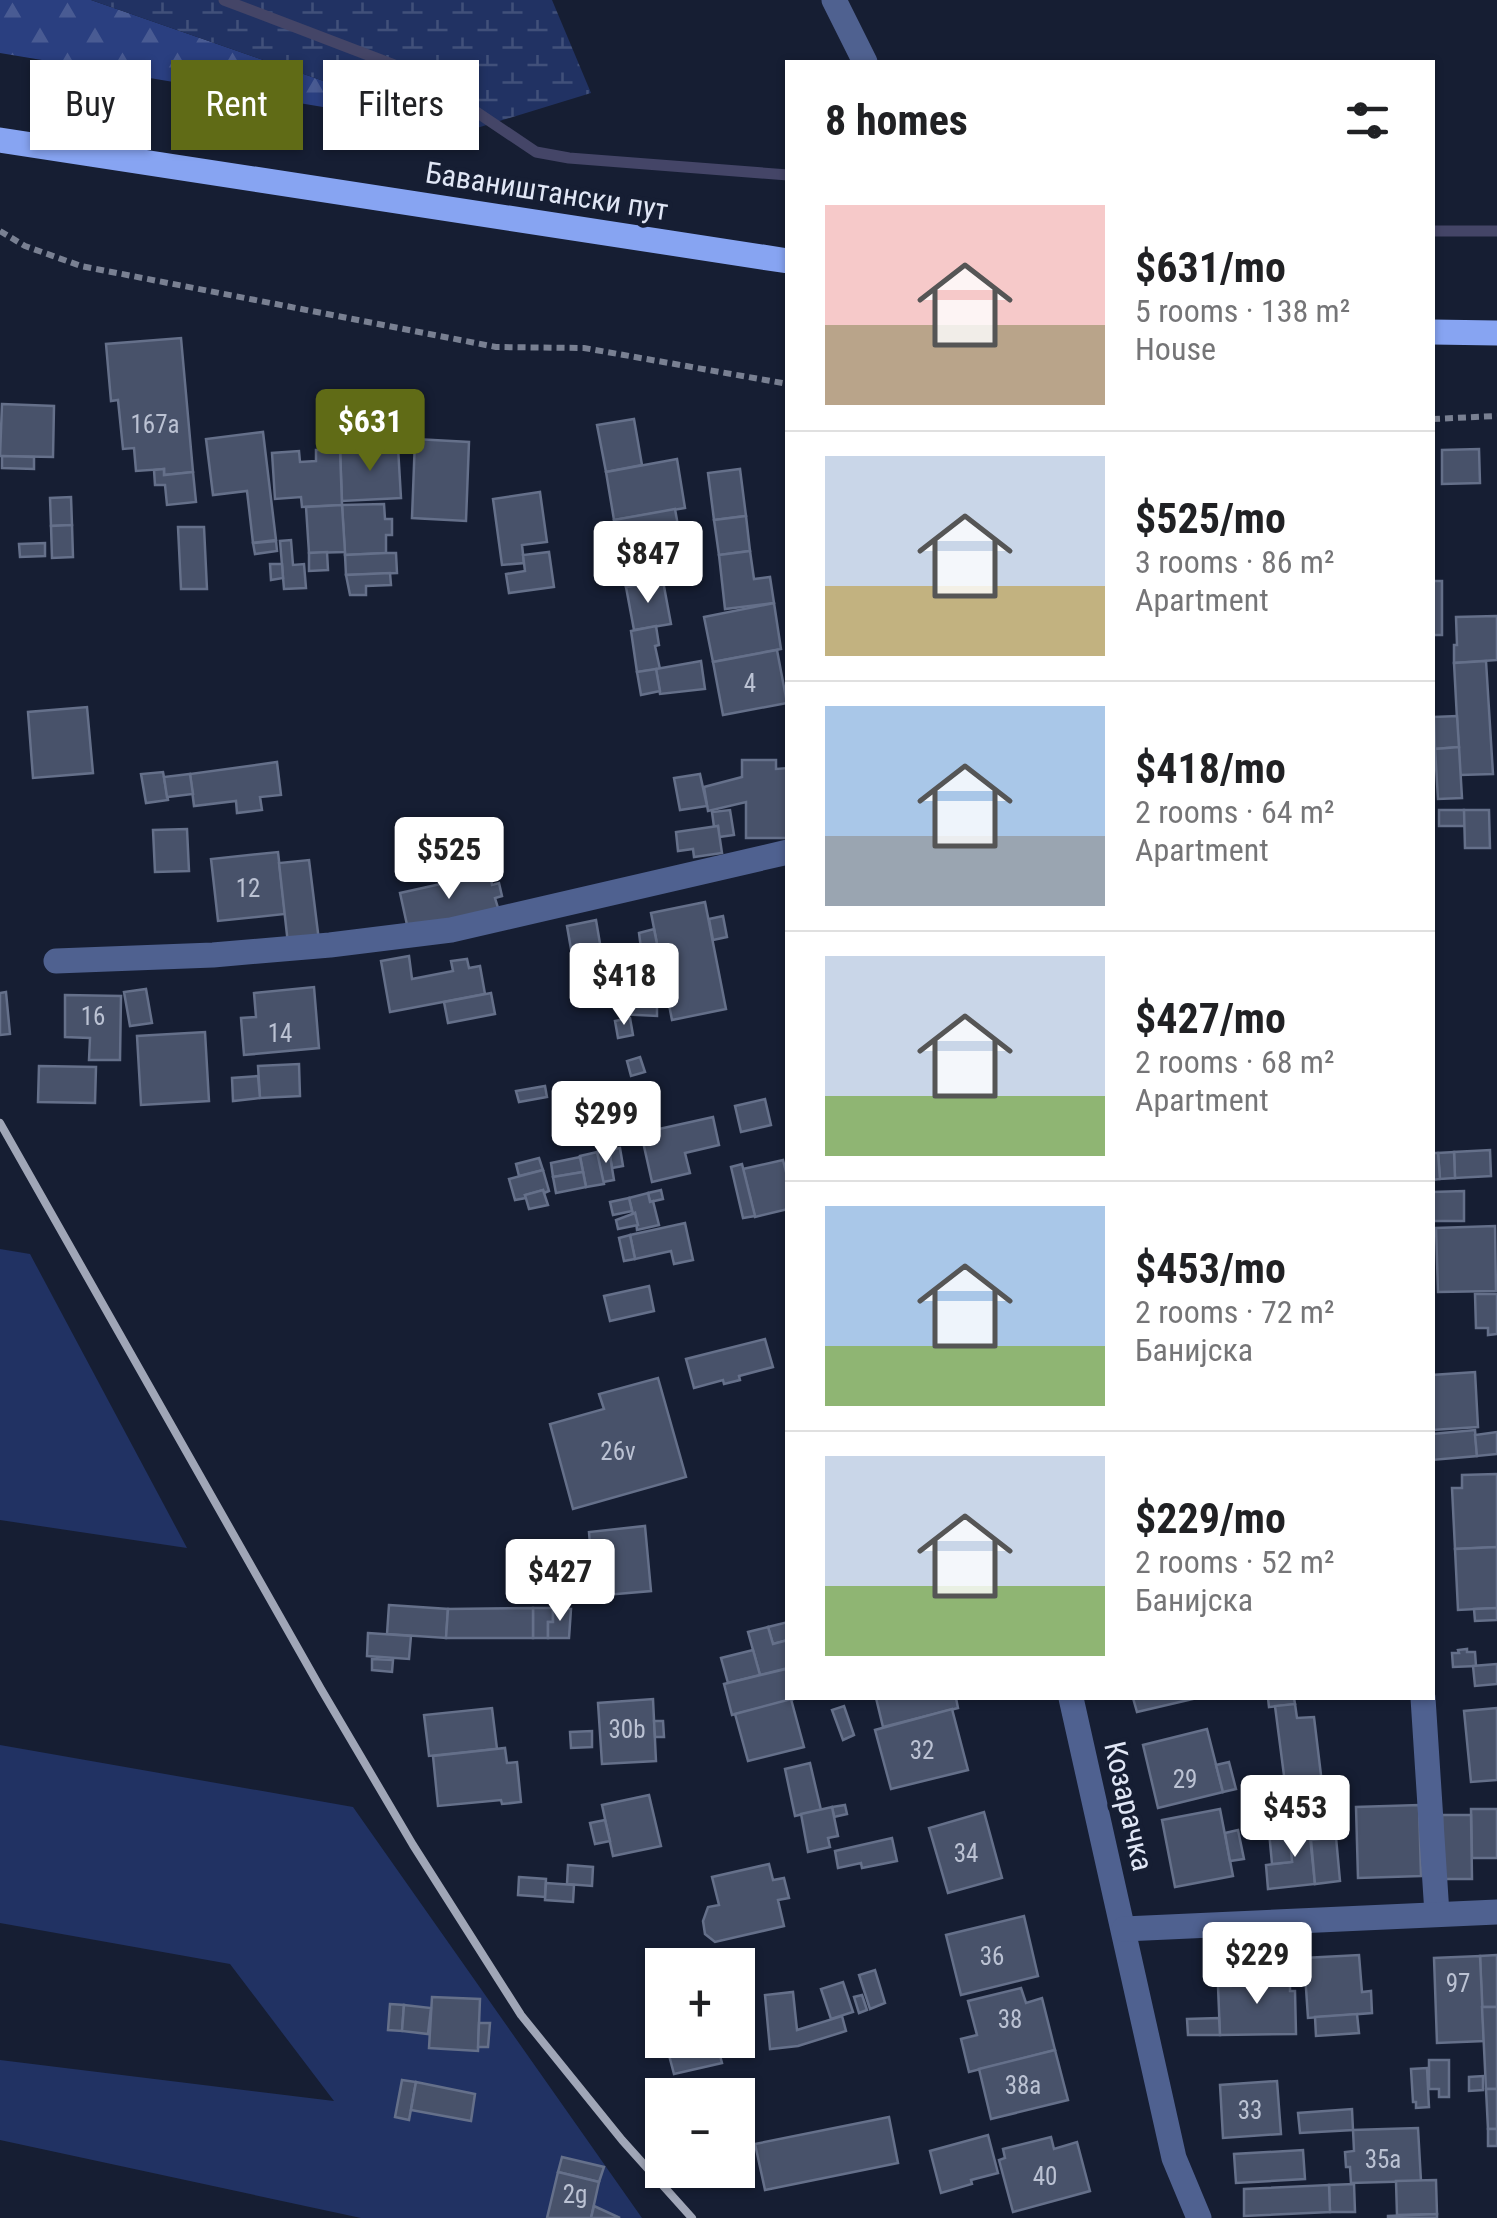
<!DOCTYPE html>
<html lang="en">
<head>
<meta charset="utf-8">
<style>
  body { margin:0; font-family:"Roboto Condensed",sans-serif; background:#f2f2f2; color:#202124; height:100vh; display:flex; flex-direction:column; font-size:38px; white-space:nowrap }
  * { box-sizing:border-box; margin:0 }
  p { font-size:32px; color:#757577 }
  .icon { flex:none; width:55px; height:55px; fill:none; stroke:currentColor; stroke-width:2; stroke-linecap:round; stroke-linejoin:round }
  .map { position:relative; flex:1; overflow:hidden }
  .side { position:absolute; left:785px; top:60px; width:650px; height:1640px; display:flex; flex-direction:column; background:#fff; border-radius:0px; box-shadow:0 2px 8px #0004 }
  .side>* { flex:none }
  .guide { position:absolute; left:30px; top:60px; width:605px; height:90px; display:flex; gap:20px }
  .controls { position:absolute; left:645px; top:1948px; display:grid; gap:20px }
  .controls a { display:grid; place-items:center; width:110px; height:110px; border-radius:0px; background:#fff; box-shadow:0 2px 8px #0004; font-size:50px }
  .price { position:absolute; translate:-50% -85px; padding:0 22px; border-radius:10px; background:#fff; color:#222; font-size:32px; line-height:65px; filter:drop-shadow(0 2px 5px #0008) }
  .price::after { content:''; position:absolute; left:50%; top:60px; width:30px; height:22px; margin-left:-15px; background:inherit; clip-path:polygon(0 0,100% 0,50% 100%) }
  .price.selected { background:#606b16; color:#fff }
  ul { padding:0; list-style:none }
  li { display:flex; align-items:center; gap:30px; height:250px; padding:0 40px }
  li+li { border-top:2px solid #e0e0e0 }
  li span { display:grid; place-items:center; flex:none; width:280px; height:200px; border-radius:0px; color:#555 }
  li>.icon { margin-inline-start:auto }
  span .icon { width:120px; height:120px; fill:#fffc; stroke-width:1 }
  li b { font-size:42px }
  h2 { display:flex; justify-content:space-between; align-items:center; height:120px; padding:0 40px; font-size:42px }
  .pill { padding:0 35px; border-radius:0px; background:#fff; box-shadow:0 2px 8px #0004; font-size:35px; line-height:90px }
  .pill.selected { background:#606b16; color:#fff }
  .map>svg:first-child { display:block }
  .forest { fill:url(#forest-firs) }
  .wetland { fill:url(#wetland-marsh) }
  .garden { fill:#213263 }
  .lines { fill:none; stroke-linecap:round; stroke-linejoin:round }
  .stream { stroke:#444567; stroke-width:11 }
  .building { fill:#48526a; stroke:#65708a; stroke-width:2.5 }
  .path { stroke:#798092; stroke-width:6; stroke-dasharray:8 5; stroke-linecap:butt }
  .minor { stroke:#4f6190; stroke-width:25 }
  .major { stroke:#87a4f2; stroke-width:25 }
  .rail { stroke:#a0a6b7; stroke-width:8 }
  .labels { text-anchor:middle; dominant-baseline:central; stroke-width:9; stroke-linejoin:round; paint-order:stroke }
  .number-label { font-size:25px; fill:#bbc2d3 }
  .street-label { font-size:30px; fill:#e1e7f6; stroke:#161e33 }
</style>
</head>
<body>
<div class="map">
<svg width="1497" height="2218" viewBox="0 0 1497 2218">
  <defs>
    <pattern id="forest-firs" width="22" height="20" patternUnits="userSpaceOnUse" patternTransform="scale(2.5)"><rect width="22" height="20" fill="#2a3f80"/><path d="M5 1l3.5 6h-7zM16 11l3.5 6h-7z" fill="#495b93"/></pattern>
    <pattern id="wetland-marsh" width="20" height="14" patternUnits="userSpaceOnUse" patternTransform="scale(2.5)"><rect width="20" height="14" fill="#213263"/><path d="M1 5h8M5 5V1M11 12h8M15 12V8" fill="none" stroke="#41507a"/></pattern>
  </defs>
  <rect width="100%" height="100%" fill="#161e33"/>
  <!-- forest -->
  <path class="forest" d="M0,0H91L467,131L0,53Z"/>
  <!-- wetland -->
  <path class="wetland" d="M91,0H552L591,93L467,131Z"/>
  <!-- garden -->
  <g class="garden">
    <path d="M0,1249L30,1254L187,1548L0,1520Z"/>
    <path d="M0,1745L353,1807L642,2218H361L0,2140V2060L334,2101L230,1964L0,1923Z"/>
  </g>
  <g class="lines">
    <!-- stream -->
    <g class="stream">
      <path d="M224,0L423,76L536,152L569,158L788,175"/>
      <path d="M1432,231H1497"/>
    </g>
  </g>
  <!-- building -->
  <g class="building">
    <path d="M181,338L193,472L164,475V469L136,471L134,448L123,449L118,400L111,401L106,344Z"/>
    <path d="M2,404L54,406L53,457L0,456Z"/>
    <path d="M634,419L642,465L606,472L597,425Z"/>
    <path d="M263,432L276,540L253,543L247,491L213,495L206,439Z"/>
    <path d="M415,439L469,442L466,521L412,518Z"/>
    <path d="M398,447L401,498L342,501L340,449Z"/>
    <path d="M340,449L342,505L302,507L301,497L275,499L272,453L299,451L300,462L316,461V450Z"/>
    <path d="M1479,449L1480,483L1442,484V450Z"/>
    <path d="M2,456L34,457V469L2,468Z"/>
    <path d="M677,459L685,508L614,520L606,472Z"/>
    <path d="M164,469V475L193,472L196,502L167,505L165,485H155L154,470Z"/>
    <path d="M740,469L746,516L714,520L708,473Z"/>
    <path d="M540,492L547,542L522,545L524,563L502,565L493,499Z"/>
    <path d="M71,497L72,525L51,526L50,498Z"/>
    <path d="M384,504L385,519H392V535H386V553L345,555L342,505Z"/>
    <path d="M342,505L345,552L309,553L306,507Z"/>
    <path d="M675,509L684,559L623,570L614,520Z"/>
    <path d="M746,516L750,551L719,555L714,520Z"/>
    <path d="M72,525L73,557L52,558L51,526Z"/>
    <path d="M178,527H204L207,589H181Z"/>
    <path d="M291,540L293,565L304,564L306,588L284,589L280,541Z"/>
    <path d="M276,541L277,551L255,554L253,543Z"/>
    <path d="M45,543V556L20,557L19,544Z"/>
    <path d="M750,551L754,579L770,577L774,603L725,609L719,555Z"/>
    <path d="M327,552L328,570L309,571V553Z"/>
    <path d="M549,552L554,587L509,593L506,574L525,571L523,555Z"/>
    <path d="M386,553H396L397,573L346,575L345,555Z"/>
    <path d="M270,564H282L283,578L271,580Z"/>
    <path d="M633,568L637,586L626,587L623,570Z"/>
    <path d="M390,573L391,585L366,586V595H350L346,575Z"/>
    <path d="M663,581L671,624L634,630L626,587Z"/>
    <rect x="1432" y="581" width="10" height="54"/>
    <path d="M774,603L781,649L713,662L704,617Z"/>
    <path d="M1497,616V660L1454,663V645H1457L1456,617Z"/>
    <path d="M656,626L659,645L655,646L660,669L637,672L631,631Z"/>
    <path d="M777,650L787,703L723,715L713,662Z"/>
    <path d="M701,661L705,689L660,694L656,669Z"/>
    <path d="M1486,661L1493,774L1460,775L1454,663Z"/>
    <path d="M656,669L660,691L641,695L637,672Z"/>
    <path d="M87,707L93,773L33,778L28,712Z"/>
    <path d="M1457,716L1459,747L1435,749L1434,717Z"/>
    <path d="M1459,747L1462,798L1438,799L1435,749Z"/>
    <path d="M742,760H776V769L788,768V838H746V802L708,811L704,787L742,777Z"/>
    <path d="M277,762L281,795L260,797L262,810L237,813L236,801L194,806L190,774Z"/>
    <path d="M163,772L168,800L146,803L141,774Z"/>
    <path d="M190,774L193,794L167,797L164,777Z"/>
    <path d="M700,774L707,806L680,810L674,778Z"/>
    <path d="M730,810L734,835L719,837L718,826L714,827L712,812Z"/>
    <path d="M1439,810H1464L1465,826H1439Z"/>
    <path d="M1464,810H1489L1490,848H1465Z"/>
    <path d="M718,826L722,853L694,857L693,849L678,851L676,832Z"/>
    <path d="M187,829L189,871L155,872L153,830Z"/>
    <path d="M278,852L285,914L218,921L211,859Z"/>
    <path d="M309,860L319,941L288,944L279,863Z"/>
    <path d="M490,873L492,885L499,883L502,896L495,898L498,908L409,934L400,893Z"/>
    <path d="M705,902L726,1009L672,1020L651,913Z"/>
    <path d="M723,916L727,937L713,940L709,919Z"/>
    <path d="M596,920L606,979L577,984L567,926Z"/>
    <path d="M654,929L662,969L644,972L639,933Z"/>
    <path d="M409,956L412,979L453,971L451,961L467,959L469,968L480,966L485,994L390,1012L381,961Z"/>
    <path d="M620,985L639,986L638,997L657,998V1016L619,1014Z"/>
    <path d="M314,987L319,1048L244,1055L241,1018L256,1017L254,993Z"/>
    <path d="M146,989L152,1023L130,1026L124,992Z"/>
    <path d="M6,992L10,1034L0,1035V993Z"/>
    <path d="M491,993L495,1014L448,1023L444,1002Z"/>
    <path d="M65,995L121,996L120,1060H89L90,1038L65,1037Z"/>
    <path d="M630,1018L633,1035L618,1038L615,1021Z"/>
    <path d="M205,1032L209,1101L141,1105L137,1036Z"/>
    <path d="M640,1057L645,1072L631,1076L627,1061Z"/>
    <path d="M299,1064L300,1096L260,1098L258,1066Z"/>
    <path d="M39,1066L96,1067L95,1103L38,1102Z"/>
    <path d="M258,1076L260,1098L233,1101L232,1078Z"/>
    <path d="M545,1086L547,1097L519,1102L516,1091Z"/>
    <path d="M765,1099L771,1125L741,1132L735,1106Z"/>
    <path d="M713,1117L719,1145L685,1153L690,1173L652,1182L641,1133Z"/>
    <path d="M620,1148L623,1166L612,1168L609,1150Z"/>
    <path d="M609,1150L614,1180L603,1182L597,1152Z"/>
    <path d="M1490,1150L1491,1176L1455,1178L1454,1152Z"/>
    <path d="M597,1152L604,1184L586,1187L580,1156Z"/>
    <path d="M1454,1152L1455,1178L1440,1179L1438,1153Z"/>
    <path d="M1432,1153H1438L1440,1179L1432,1180Z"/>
    <path d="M580,1157L583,1172L553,1177L551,1163Z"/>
    <path d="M539,1158L543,1170L519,1176L516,1164Z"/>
    <path d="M783,1160L788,1180V1209L755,1217L743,1169Z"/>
    <path d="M742,1164L755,1216L743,1218L731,1167Z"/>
    <path d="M543,1170L549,1191L544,1193L543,1190L525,1195L526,1198L515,1200L509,1179Z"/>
    <path d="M583,1172L586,1187L556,1193L553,1177Z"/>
    <path d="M543,1190L548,1205L529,1209L525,1195Z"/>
    <path d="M661,1190L663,1199L650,1202L648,1193Z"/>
    <path d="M1464,1191V1221H1432V1192Z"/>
    <path d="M648,1193L650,1202L653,1201L659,1225L637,1230L635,1213L633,1214L629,1198Z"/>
    <path d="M629,1198L632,1211L613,1215L610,1202Z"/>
    <path d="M635,1213L638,1225L618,1229L616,1220Z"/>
    <path d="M685,1223L693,1260L674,1264L671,1251L635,1259L630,1235Z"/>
    <path d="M1495,1226L1496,1291L1438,1292L1436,1228Z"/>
    <path d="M630,1235L635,1259L624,1261L619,1238Z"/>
    <path d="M649,1286L654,1311L610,1321L604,1296Z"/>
    <path d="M1475,1294H1497V1334L1488,1335V1328H1476Z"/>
    <path d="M765,1339L773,1367L739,1376L740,1380L724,1384L723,1380L694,1388L686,1359Z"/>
    <path d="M1475,1372L1478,1427L1432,1430V1375Z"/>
    <path d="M658,1378L686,1477L573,1509L550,1424L604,1409L599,1394Z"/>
    <path d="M1475,1430L1477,1456L1432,1460V1434Z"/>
    <path d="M1497,1432V1454L1477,1456L1475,1435Z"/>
    <path d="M1497,1474V1547L1455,1549L1452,1488H1462V1475Z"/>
    <path d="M645,1526L651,1591L594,1596L589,1532Z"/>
    <path d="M1497,1547V1608L1458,1610L1455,1549Z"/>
    <path d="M590,1550L592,1575L564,1577L562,1553Z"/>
    <path d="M389,1605L448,1609L446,1638L387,1634Z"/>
    <path d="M533,1608H553V1622H548V1638H533Z"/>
    <path d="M533,1608V1638H446L448,1609Z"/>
    <path d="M553,1608L571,1609L569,1638H548V1622H553Z"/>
    <path d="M1497,1608V1620L1475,1621L1474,1609Z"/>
    <path d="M788,1622V1640L773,1644L768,1627Z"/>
    <path d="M768,1627L773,1644L788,1640V1668L760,1675L748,1632Z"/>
    <path d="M368,1633L411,1636L409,1659L367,1656Z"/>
    <path d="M1467,1649V1652H1475L1476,1666L1453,1667L1452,1653H1459L1458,1650Z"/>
    <path d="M753,1650L760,1675L728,1683L721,1658Z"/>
    <path d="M372,1659L393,1660L392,1672L372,1670Z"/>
    <path d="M1497,1664V1684L1475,1686L1473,1666Z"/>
    <path d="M786,1669L788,1698L794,1699L732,1715L724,1684Z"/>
    <path d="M876,1698H956L958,1708L883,1727Z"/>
    <path d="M1133,1698H1197L1137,1712Z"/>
    <path d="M1268,1698H1294L1295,1704L1269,1707Z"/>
    <path d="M653,1699L656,1761L602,1764L598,1703Z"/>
    <path d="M791,1699L804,1747L748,1761L735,1714Z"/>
    <path d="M1295,1704L1297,1718L1314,1717L1324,1800L1309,1802L1311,1810L1293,1812L1291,1790L1286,1791L1275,1706Z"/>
    <path d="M844,1706L854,1735L843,1740L832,1710Z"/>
    <path d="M492,1708L497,1749L429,1756L424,1715Z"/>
    <path d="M1497,1708V1780L1471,1782L1464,1711Z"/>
    <path d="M952,1709L968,1770L891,1789L875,1730Z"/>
    <path d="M654,1721H663L664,1737H655Z"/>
    <path d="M1207,1729L1223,1792L1158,1808L1143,1745Z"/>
    <path d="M592,1731V1747L571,1748L570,1732Z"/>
    <path d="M505,1748L507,1763L517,1762L521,1802L502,1804L501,1800L438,1806L433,1756Z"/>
    <path d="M1229,1762L1236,1789L1223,1792L1216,1765Z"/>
    <path d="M810,1763L821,1810L795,1816L785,1769Z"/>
    <path d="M1291,1790L1294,1819L1272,1821L1271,1818L1266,1819L1263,1794Z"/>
    <path d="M649,1795L661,1846L613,1856L602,1805Z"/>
    <path d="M845,1805L847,1814L834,1817L832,1807Z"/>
    <path d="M1419,1805L1421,1876L1358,1878L1356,1807Z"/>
    <path d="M832,1807L838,1836L828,1838L830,1847L808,1852L801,1814Z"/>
    <path d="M1220,1809L1233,1876L1175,1887L1162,1820Z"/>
    <path d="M1471,1809H1497V1858H1472Z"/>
    <path d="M984,1812L1002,1878L948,1893L929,1828Z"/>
    <path d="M1442,1815H1471L1472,1879H1442Z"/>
    <path d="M1308,1818L1315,1884L1268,1889L1266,1865L1292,1862L1288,1820Z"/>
    <path d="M605,1820L610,1841L595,1844L590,1823Z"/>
    <path d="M1289,1829L1292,1862L1272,1864L1269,1831Z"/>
    <path d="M1238,1830L1244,1859L1230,1861L1225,1833Z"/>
    <path d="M1336,1837L1340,1881L1315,1884L1311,1840Z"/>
    <path d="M892,1838L897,1861L862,1868L861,1863L838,1868L835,1851Z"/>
    <path d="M769,1864L773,1880L784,1878L789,1898L778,1900L784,1926L715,1942L705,1934L703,1921L708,1907L719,1905L712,1877Z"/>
    <path d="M568,1865L593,1867L592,1886L567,1884Z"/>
    <path d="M519,1877L546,1879L545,1897L518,1895Z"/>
    <path d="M546,1883L574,1885L573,1902L545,1900Z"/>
    <path d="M1024,1916L1038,1976L961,1995L946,1935Z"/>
    <path d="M1359,1955L1362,1992L1371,1991L1372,2013L1308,2018L1304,1958Z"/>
    <path d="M1497,1955V2007H1482L1480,1956Z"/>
    <path d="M1480,1956L1484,2041L1437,2043L1434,1958Z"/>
    <path d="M875,1970L885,2003L870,2009L859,1975Z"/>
    <path d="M1290,1976V1991H1295L1296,2034L1220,2035L1218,1986H1231V1977Z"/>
    <path d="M843,1982L853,2012L831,2019L821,1989Z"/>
    <path d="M1021,1988L1026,2003L1042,1998L1055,2050L969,2072L961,2039L977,2035L968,2001Z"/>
    <path d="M793,1992L797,2030L842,2016L846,2031L798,2046L770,2049L765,1995Z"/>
    <path d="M862,1995L867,2010L859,2013L854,1997Z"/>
    <path d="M432,1997L480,1999L478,2051L429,2048Z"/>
    <path d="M390,2004L404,2005L402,2031L388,2030Z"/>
    <path d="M404,2005L431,2008L428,2034L402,2031Z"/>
    <path d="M1482,2007H1497V2089H1486Z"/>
    <path d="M1357,2014L1359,2033L1316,2036L1315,2017Z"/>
    <path d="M1219,2018L1220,2035H1188L1187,2019Z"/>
    <path d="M479,2023H490L488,2047H478Z"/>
    <path d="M665,2040H729L730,2045L718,2048L722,2063L674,2074Z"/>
    <path d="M1055,2050L1068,2100L991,2119L979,2069Z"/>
    <path d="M1429,2060H1449V2097H1439V2089H1429Z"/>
    <path d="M1427,2068L1429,2107L1416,2108V2102H1413L1411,2069Z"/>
    <path d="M1483,2076V2090L1469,2091V2077Z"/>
    <path d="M402,2080L416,2082L409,2120L395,2117Z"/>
    <path d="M1277,2081L1281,2134L1223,2138L1220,2085Z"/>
    <path d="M416,2082L475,2094L471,2121L411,2110Z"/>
    <path d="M1486,2089H1497V2129H1488Z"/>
    <path d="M1352,2109L1353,2130L1300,2133L1298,2113Z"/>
    <path d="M889,2117L898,2163L765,2190L755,2144Z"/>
    <path d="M1418,2128L1421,2181L1351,2183L1350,2167H1346L1345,2152L1354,2151L1353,2130Z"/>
    <rect x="1488" y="2129" width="9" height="17"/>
    <path d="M988,2135L998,2173L971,2180L972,2184L941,2193L930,2151Z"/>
    <path d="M1051,2137L1054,2149L1077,2142L1090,2191L1013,2212L999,2160L1005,2158L1003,2149Z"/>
    <path d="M1303,2150L1305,2179L1236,2183L1234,2154Z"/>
    <path d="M562,2157L604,2167L599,2182L558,2172Z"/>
    <path d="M558,2172L599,2182L591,2218H547Z"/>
    <path d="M1436,2180L1437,2214L1397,2215L1396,2181Z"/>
    <path d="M1354,2184L1355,2212H1330L1329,2185Z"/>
    <path d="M1329,2185L1330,2212L1244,2216V2189Z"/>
    <path d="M594,2206L620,2218H591Z"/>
    <path d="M1437,2214V2218H1388V2216Z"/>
  </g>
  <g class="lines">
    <!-- path -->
    <g class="path">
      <path d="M0,231L25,246L81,266L496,347L584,348L788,384"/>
      <path d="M1432,419L1497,416"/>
    </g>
    <!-- minor -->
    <g class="minor">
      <path d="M834,0L865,62"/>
      <path d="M56,961L213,955L330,945L451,930L788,852"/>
      <path d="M1071,1698L1174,2158L1199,2218"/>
      <path d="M1423,1698L1437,1914"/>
      <path d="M1124,1929L1497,1912"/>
    </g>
    <!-- major -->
    <g class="major">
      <path d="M0,140L788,261"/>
      <path d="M1432,332L1497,333"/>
    </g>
    <!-- rail -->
    <path class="rail" d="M0,1123L321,1689L413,1845L521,2015L622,2140L692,2218"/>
  </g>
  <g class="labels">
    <!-- number labels -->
    <g class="number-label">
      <text x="155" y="424">167a</text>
      <text x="750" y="683">4</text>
      <text x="248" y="888">12</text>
      <text x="93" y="1016">16</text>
      <text x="280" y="1033">14</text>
      <text x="618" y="1451">26v</text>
      <text x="627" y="1729">30b</text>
      <text x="922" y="1750">32</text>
      <text x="1185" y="1779">29</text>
      <text x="966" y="1853">34</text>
      <text x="992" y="1956">36</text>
      <text x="1458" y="1983">97</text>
      <text x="1010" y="2019">38</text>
      <text x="1023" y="2085">38a</text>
      <text x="1250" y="2110">33</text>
      <text x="1383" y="2159">35a</text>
      <text x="1045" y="2176">40</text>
      <text x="575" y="2194">2g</text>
    </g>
    <!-- street labels -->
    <g class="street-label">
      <text transform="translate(547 191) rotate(9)">Баваништански пут</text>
      <text transform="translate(1129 1806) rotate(77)">Козарачка</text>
    </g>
  </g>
</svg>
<div class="controls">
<a>+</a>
<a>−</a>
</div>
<b class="price selected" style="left:370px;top:474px">$631</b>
<b class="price" style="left:648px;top:606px">$847</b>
<b class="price" style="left:449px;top:902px">$525</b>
<b class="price" style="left:624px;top:1028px">$418</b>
<b class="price" style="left:606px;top:1166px">$299</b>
<b class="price" style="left:560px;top:1624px">$427</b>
<b class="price" style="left:1295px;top:1860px">$453</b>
<b class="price" style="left:1257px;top:2007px">$229</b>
<div class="guide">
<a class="pill">Buy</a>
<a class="pill selected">Rent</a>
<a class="pill">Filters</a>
</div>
<section class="side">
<h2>8 homes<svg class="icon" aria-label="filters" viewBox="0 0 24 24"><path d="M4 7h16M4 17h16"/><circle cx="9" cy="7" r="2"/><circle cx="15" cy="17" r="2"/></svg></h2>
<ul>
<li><span style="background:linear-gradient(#f6c9c9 60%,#b9a48a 0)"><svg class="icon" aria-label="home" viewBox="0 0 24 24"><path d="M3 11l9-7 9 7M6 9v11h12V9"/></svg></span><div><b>$631/mo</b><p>5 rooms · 138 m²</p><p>House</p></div></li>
<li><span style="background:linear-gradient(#c9d6e8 65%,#c2b280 0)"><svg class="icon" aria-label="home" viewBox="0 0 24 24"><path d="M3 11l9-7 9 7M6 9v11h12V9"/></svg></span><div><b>$525/mo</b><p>3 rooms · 86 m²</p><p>Apartment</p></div></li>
<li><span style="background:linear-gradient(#a9c7e8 65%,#9aa5b1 0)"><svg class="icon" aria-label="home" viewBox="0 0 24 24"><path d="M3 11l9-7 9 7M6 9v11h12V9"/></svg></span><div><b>$418/mo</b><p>2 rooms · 64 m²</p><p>Apartment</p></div></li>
<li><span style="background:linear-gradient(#c9d6e8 70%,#8fb573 0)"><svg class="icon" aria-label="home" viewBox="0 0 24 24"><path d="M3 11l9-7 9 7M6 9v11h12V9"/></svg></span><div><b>$427/mo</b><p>2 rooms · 68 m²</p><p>Apartment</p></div></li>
<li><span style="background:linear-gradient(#a9c7e8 70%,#8fb573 0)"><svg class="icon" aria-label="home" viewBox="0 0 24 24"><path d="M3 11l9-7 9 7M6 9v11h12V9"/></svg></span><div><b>$453/mo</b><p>2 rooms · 72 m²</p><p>Банијска</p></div></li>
<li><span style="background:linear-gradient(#c9d6e8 65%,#8fb573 0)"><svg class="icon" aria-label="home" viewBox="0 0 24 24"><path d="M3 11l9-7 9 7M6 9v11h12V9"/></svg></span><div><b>$229/mo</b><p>2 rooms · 52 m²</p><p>Банијска</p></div></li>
</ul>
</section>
</div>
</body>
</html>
